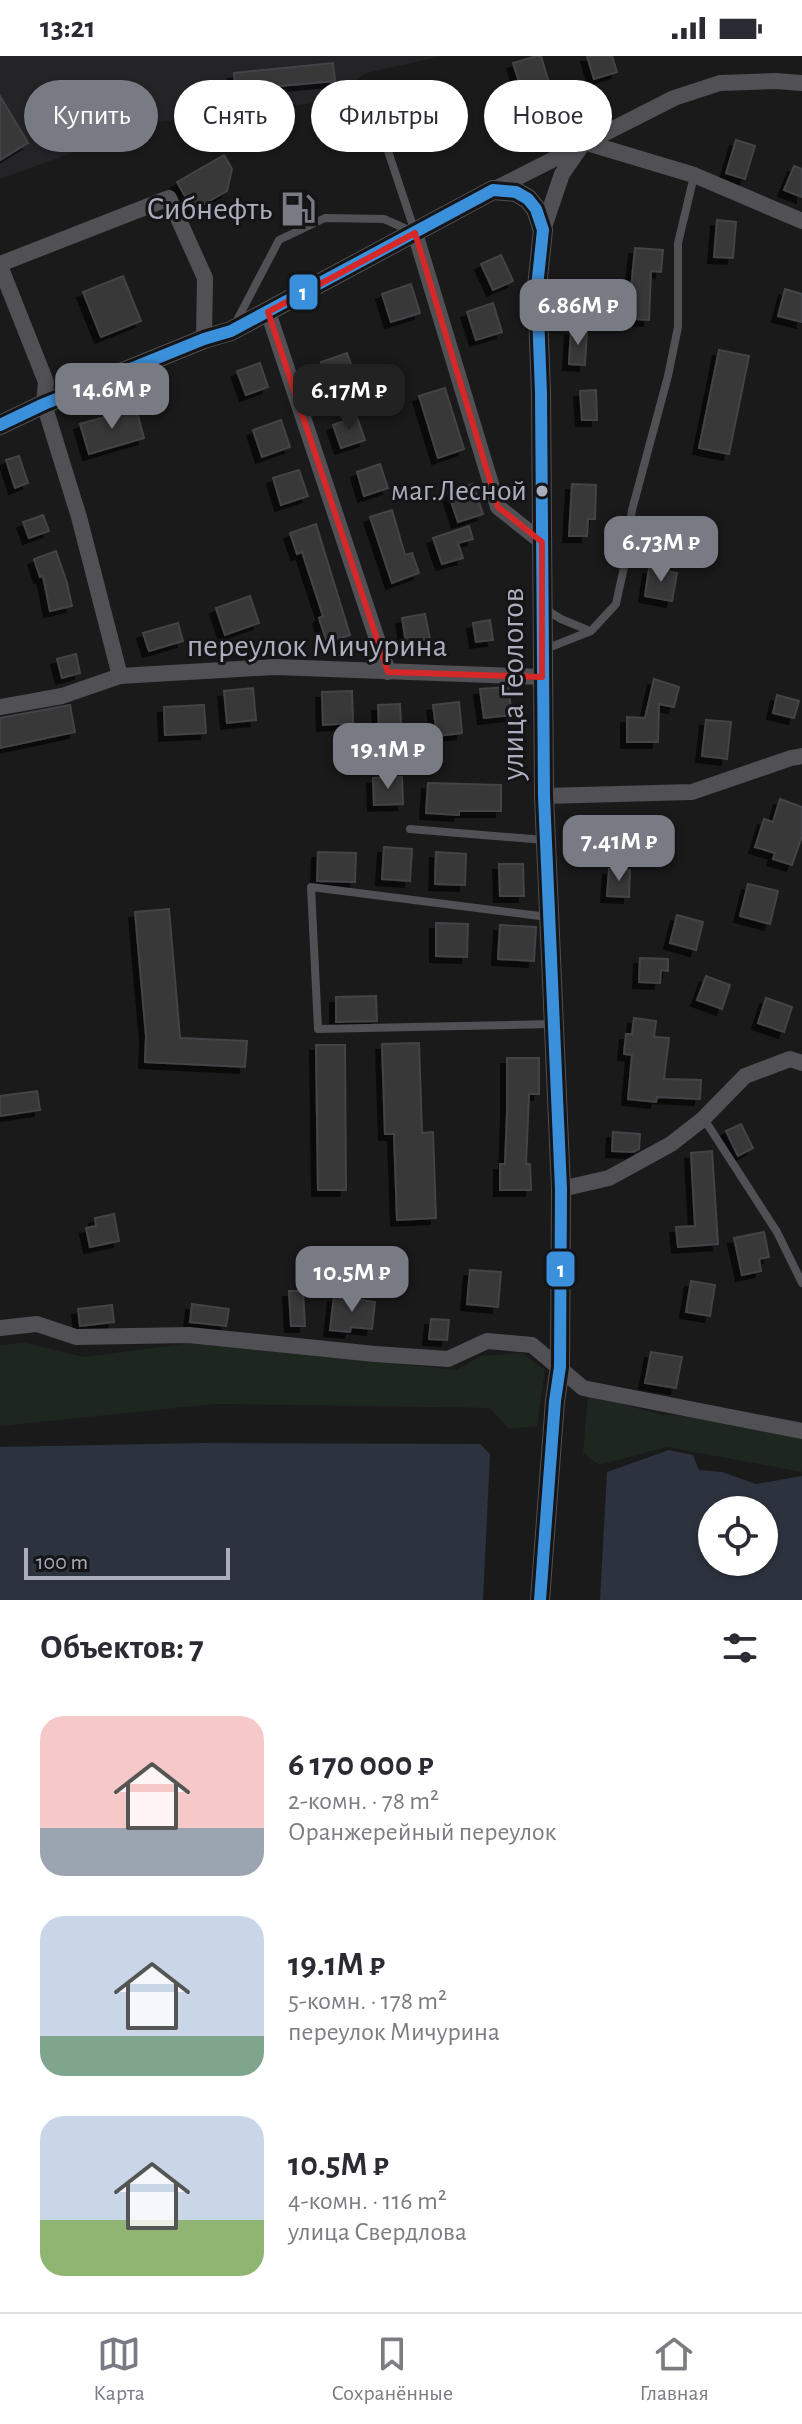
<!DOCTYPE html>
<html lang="ru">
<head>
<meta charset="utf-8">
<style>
  body { margin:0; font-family:"Alegreya Sans",sans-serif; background:#f2f2f3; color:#2b2b33; height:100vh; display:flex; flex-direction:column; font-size:30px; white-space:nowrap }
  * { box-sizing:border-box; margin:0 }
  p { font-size:26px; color:#7c7c81 }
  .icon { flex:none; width:44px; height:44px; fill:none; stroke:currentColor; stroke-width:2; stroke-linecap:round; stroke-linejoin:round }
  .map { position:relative; height:1544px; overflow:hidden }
  .panel { display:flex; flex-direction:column; background:#fff; flex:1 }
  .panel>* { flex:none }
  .hud { position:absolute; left:24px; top:24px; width:754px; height:72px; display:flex; gap:16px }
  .tools { position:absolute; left:698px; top:1440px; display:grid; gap:16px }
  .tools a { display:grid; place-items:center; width:80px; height:80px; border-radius:50%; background:#fff; box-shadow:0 2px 6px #0004; font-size:40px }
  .scale { position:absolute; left:24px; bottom:20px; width:206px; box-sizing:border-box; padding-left:8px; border:4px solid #abaebc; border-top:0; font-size:22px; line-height:28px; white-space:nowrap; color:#abaebc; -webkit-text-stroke:6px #151417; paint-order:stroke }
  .price { position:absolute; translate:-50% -68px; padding:0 18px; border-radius:16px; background:#787a84; color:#fff; font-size:26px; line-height:52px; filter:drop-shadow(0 2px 4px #0008) }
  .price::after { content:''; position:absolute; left:50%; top:48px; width:24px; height:18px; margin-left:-12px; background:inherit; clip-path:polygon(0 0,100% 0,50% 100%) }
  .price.current { background:#222; color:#fff }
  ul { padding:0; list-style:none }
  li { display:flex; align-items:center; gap:24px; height:200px; padding:0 40px }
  li span { display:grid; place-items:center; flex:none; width:224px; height:160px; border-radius:24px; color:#555 }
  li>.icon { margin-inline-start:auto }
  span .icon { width:96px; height:96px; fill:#fffc; stroke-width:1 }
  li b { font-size:34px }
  h2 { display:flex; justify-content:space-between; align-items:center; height:96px; padding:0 40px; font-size:34px }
  .pill { padding:0 28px; border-radius:36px; background:#fff; box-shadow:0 2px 6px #0004; font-size:28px; line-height:72px }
  .pill.current { background:#787a84; color:#fff }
  .status { display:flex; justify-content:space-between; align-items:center; height:56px; padding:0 40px; background:#fff; direction:ltr }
  .status svg { height:22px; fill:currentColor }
  .tabs { display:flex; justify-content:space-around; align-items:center; height:112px; border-top:2px solid #e1e1e2; background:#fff; font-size:22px; color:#7c7c81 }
  .tabs a { display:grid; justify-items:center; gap:4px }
  .tabs .current { color:#787a84 }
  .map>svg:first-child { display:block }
  .built { fill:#242427 }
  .green { fill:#1e2620 }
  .water { fill:#2c333e; fill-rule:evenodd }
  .building { fill:#373739; stroke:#434447; stroke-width:2; filter:url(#shadow) }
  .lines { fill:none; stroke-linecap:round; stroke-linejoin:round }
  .service { stroke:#505055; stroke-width:8 }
  .minor { stroke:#505055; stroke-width:16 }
  .tertiary { stroke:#505055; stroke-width:20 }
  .bus-1-casing { stroke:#151417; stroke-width:18 }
  .bus-1 { stroke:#3a90db; stroke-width:12 }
  .marked { fill:none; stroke:#d62828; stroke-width:6; stroke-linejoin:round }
  .bus-dot { fill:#abaebc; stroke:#151417; stroke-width:3 }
  .labels { text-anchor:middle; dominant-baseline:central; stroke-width:6; stroke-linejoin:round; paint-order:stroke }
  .bus-label { font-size:30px; fill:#abaebc; stroke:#151417; text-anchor:end }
  .poi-label { font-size:32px; fill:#abaebc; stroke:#151417; text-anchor:end }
  .street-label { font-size:32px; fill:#abaebc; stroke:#151417 }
  .line-badge { stroke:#151417; stroke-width:3 }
  .badge-label { font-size:22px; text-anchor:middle; font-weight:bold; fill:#fff }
</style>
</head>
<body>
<div class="status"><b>13:21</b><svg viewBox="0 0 49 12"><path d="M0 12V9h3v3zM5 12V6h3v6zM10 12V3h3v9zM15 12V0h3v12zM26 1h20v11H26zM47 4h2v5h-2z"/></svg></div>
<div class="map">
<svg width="802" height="1544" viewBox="0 0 802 1544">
  <defs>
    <filter id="shadow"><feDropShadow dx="-6" dy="6" stdDeviation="0" flood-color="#0009"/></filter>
  </defs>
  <rect width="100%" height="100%" fill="#1a1a1b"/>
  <!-- built -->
  <path class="built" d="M0,0H443L366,17L322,46L157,66L0,123Z"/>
  <!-- green -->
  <g class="green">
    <path d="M198,1286L456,1314L481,1300L522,1297L545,1314L537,1370L509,1373L490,1352L215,1348L0,1370V1289L25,1287L84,1301Z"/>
    <path d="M588,1339L663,1359L724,1360L802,1380V1416L667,1391L599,1409L583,1397Z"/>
  </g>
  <!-- water -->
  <g class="water">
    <path d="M202,1387L480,1388L490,1398L483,1544H0V1391Z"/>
    <path d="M669,1394L693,1399L699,1414L722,1416L756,1428L802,1420V1544H600L607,1416ZM764,1454V1506H712V1454Z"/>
  </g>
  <!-- building -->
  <g class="building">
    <path d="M537,0H541L549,27L522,35L513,7Z"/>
    <path d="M587,0H612L617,16L594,23Z"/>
    <path d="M333,7L335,25L235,34L234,17Z"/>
    <path d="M0,40L28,87L0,104Z"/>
    <path d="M736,84L755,90L745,123L726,117Z"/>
    <path d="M224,99L232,113L227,135L193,154L177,126Z"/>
    <path d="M794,110L802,113V141L784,134Z"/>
    <path d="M717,164L736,166L733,202L714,201Z"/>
    <path d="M635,192L663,194L661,216L651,215L649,264L618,262L619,233H631Z"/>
    <path d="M501,199L513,225L493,234L481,208Z"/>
    <path d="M123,220L141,265L101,281L83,236Z"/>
    <path d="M411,228L420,257L391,266L382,238Z"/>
    <path d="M785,233L802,238V266L778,260Z"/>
    <path d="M493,247L502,276L476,284L467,256Z"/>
    <path d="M571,273L587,274L585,309L569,308Z"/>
    <path d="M719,294L749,300L729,398L699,392Z"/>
    <path d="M347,297L358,329L332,338L321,306Z"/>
    <path d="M260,307L268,331L246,339L237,315Z"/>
    <path d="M445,332L464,393L438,402L419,340Z"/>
    <path d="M596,334L597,364H582L580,335Z"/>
    <path d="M136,352L144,382L89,398L80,368Z"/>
    <path d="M357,361L365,384L341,392L333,369Z"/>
    <path d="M281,364L290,391L262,401L253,374Z"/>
    <path d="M19,400L28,427L15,432L6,404Z"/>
    <path d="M380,408L388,432L364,440L357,416Z"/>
    <path d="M299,414L308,440L281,449L273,422Z"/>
    <path d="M473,428L483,458L458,466L448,436Z"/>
    <path d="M572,428L596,429L595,463H588L587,480H569Z"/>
    <path d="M392,454L405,499L412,497L419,517L392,527L370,461Z"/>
    <path d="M43,459L49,475L29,482L23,466Z"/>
    <path d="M316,468L350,579L327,587L319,562L323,560L302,496L297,498L290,477Z"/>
    <path d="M469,470L473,483L458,487L463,502L442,508L433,482Z"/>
    <path d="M56,495L67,527L72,550L50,555L43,520L40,521L34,503Z"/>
    <path d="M649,512L677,517L672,545L645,540Z"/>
    <path d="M250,540L259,567L225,579L216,552Z"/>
    <path d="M425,558L430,583L406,587L402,562Z"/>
    <path d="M490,564L493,584L476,586L473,567Z"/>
    <path d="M178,567L183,585L149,595L143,577Z"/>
    <path d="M76,598L80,617L62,622L57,603Z"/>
    <path d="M654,623L679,631L674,651L659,648L658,686H627V661L645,662Z"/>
    <path d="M508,631L512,659L484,662L480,633Z"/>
    <path d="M253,632L256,664L227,667L224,635Z"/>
    <path d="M352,635L353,667L323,669L322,636Z"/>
    <path d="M777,639L799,645L794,662L773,657Z"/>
    <path d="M459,646L462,677L437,680L433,649Z"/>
    <path d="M400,648L401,670H379L378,649Z"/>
    <path d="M70,649L75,676L0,692V662Z"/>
    <path d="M204,649L206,677L165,679L164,651Z"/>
    <path d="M706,664L731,666L727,703L702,700Z"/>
    <path d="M402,721L403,748L374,749L373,722Z"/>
    <path d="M428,727L501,729V755H459V759L426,757Z"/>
    <path d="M780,743L802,751V780L792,809L773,803L775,797L755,791L764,763L773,766Z"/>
    <path d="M384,791L412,793L410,825L382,823Z"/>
    <path d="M318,796L356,797L355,826L317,825Z"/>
    <path d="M436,796L466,798L465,829L435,828Z"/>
    <path d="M499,808H523L524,840H500Z"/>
    <path d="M609,813L630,814L629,841L607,840Z"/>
    <path d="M748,828L778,835L770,868L740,860Z"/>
    <path d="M169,853L180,982L247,985L245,1011L145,1006L146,980L135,856Z"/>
    <path d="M677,859L703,866L696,894L670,887Z"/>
    <path d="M436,867L468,868L467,901L436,900Z"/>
    <path d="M500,869L536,871L534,905L498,903Z"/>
    <path d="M640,902L668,903V915L661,914L660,927L639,926Z"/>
    <path d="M706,920L730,929L722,953L697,944Z"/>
    <path d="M376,940L377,965L336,966V941Z"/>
    <path d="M766,942L792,951L784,976L758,967Z"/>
    <path d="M634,962L656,965L654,981L669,982L664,1023L701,1024L700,1043L657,1041L656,1046L628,1043L632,999L624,998L626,978H632Z"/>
    <path d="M419,987L422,1077L433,1076L436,1162L397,1164L394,1078H385L382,988Z"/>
    <path d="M316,989H345L346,1134H318Z"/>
    <path d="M507,1002H539V1038H529L526,1108H530L531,1134H500V1108H505L507,1057Z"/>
    <path d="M37,1035L40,1054L0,1060V1040Z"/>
    <path d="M741,1068L753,1092L738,1100L726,1075Z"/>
    <path d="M613,1076L640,1078L639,1093L633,1096L612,1095Z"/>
    <path d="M712,1095L718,1188L678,1191L676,1171L695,1170L691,1097Z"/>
    <path d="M114,1158L119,1185L90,1191L86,1172L96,1170L95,1162Z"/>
    <path d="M764,1176L769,1201L759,1203L761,1215L742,1219L734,1182Z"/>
    <path d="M470,1214L501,1216L498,1251L467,1248Z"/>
    <path d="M691,1225L715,1229L710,1260L686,1256Z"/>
    <path d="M289,1235H303L305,1270H291Z"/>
    <path d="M334,1240L375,1246L372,1273L351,1271L350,1276L330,1274Z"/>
    <path d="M192,1248L229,1253L226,1270L190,1266Z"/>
    <path d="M112,1249L114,1266L80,1270L78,1253Z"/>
    <path d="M431,1263L449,1264L447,1284L429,1283Z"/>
    <path d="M651,1296L682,1301L676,1332L645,1327Z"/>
  </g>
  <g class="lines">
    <!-- service -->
    <g class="service">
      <path d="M335,45L386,89L415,176"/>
      <path d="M235,268L279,184L325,162L384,163L411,175"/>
      <path d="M545,553L561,563L590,575"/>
      <path d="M543,594L591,575L616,548L624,511L632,454L668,320L678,271V187L694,120"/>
      <path d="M410,773L545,784"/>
      <path d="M548,861L311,831L318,973L552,968"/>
      <path d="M704,1063L777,1176L802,1227"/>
    </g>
    <!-- minor -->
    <g class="minor">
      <path d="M584,86L694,119L802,165"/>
      <path d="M493,134L674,42L720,27L775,25L802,27"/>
      <path d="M543,174L562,118L582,89"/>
      <path d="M415,177L498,451L542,486"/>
      <path d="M0,208L169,142L205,222L204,283"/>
      <path d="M0,210L46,326L44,348L79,461L120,620"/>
      <path d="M268,256L388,616"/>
      <path d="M0,651L62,640L120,620L275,611L542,621"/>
      <path d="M544,740L692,736L791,702L802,700"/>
      <path d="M561,1133L609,1122L671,1088L703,1063L745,1020L790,1003L802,1007"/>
      <path d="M0,1272L37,1268L76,1281L189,1279L375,1298L448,1303L487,1285L532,1289L583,1332L802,1375"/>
    </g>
    <!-- tertiary -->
    <path class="tertiary" d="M0,369L44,348L204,283L231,275L493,134L516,136L528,143L536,153L543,174L537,231L541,337L544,740L561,1133L560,1311L555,1345L540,1544"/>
    <!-- bus-1 casing -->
    <g class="bus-1-casing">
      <path id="bus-1" d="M0,369L44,348L204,283L231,275L493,134L516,136L528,143L536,153L543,174L537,231L541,337L544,740L561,1133L560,1311L555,1345L540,1544"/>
    </g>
    <!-- bus-1 -->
    <use href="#bus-1" class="bus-1"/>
  </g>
  <!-- marked area -->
  <path class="marked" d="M415,177L498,451L542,486V621L388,616L268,256Z"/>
  <!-- icons -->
  <defs>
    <g id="fuel-bare" transform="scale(2.76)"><path d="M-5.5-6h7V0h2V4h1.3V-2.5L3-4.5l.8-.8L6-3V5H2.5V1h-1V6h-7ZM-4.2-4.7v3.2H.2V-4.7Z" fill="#787a84" stroke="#151417" stroke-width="2.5" paint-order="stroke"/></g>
  </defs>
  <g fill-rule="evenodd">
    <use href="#fuel-bare" x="298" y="153"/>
  </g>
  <!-- markers -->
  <circle class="bus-dot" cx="542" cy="435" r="7"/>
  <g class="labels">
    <!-- bus labels -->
    <g class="bus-label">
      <text x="527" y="435">маг.Лесной</text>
    </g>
    <!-- poi labels -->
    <g class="poi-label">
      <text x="272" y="153">Сибнефть</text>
    </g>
    <!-- street labels -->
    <g class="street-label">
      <text x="317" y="590">переулок Мичурина</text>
      <text transform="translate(513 628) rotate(-90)">улица Геологов</text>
    </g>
  </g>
  <g class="line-badge">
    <rect x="288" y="217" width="31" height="38" rx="8" fill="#3a90db"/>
    <rect x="545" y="1194" width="31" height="38" rx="8" fill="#3a90db"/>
  </g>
  <g class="badge-label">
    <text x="303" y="244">1</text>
    <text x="561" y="1221">1</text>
  </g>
</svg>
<div class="tools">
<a><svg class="icon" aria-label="locate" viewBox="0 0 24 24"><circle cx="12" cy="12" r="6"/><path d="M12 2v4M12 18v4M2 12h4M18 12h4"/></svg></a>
</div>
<div class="scale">100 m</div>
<b class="price" style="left:578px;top:291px">6.86M ₽</b>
<b class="price" style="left:112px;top:375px">14.6M ₽</b>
<b class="price current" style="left:349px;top:376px">6.17M ₽</b>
<b class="price" style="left:661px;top:528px">6.73M ₽</b>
<b class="price" style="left:388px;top:735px">19.1M ₽</b>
<b class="price" style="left:619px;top:827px">7.41M ₽</b>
<b class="price" style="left:352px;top:1258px">10.5M ₽</b>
<div class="hud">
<a class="pill current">Купить</a>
<a class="pill">Снять</a>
<a class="pill">Фильтры</a>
<a class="pill">Новое</a>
</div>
</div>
<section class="panel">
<h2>Объектов: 7<svg class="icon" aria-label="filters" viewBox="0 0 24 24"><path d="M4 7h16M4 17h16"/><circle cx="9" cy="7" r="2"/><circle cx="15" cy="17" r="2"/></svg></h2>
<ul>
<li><span style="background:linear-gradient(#f6c9c9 70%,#9aa5b1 0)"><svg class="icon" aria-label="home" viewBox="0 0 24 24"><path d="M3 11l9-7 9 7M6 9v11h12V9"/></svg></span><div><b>6 170 000 ₽</b><p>2-комн. · 78 m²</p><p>Оранжерейный переулок</p></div></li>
<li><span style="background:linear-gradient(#c9d6e8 75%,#7fa58c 0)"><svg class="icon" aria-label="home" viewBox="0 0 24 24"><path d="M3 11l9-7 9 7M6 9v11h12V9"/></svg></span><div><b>19.1M ₽</b><p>5-комн. · 178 m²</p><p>переулок Мичурина</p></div></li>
<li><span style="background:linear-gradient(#c9d6e8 65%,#8fb573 0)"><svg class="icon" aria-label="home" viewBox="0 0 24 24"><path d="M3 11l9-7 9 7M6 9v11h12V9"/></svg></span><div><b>10.5M ₽</b><p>4-комн. · 116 m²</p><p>улица Свердлова</p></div></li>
</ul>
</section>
<nav class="tabs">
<a class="current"><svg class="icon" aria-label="map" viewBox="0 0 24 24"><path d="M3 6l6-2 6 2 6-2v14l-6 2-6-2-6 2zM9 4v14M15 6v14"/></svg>Карта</a>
<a><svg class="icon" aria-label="saved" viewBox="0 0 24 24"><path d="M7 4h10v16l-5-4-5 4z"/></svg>Сохранённые</a>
<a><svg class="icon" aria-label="home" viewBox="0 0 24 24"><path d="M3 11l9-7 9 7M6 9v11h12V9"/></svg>Главная</a>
</nav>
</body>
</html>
